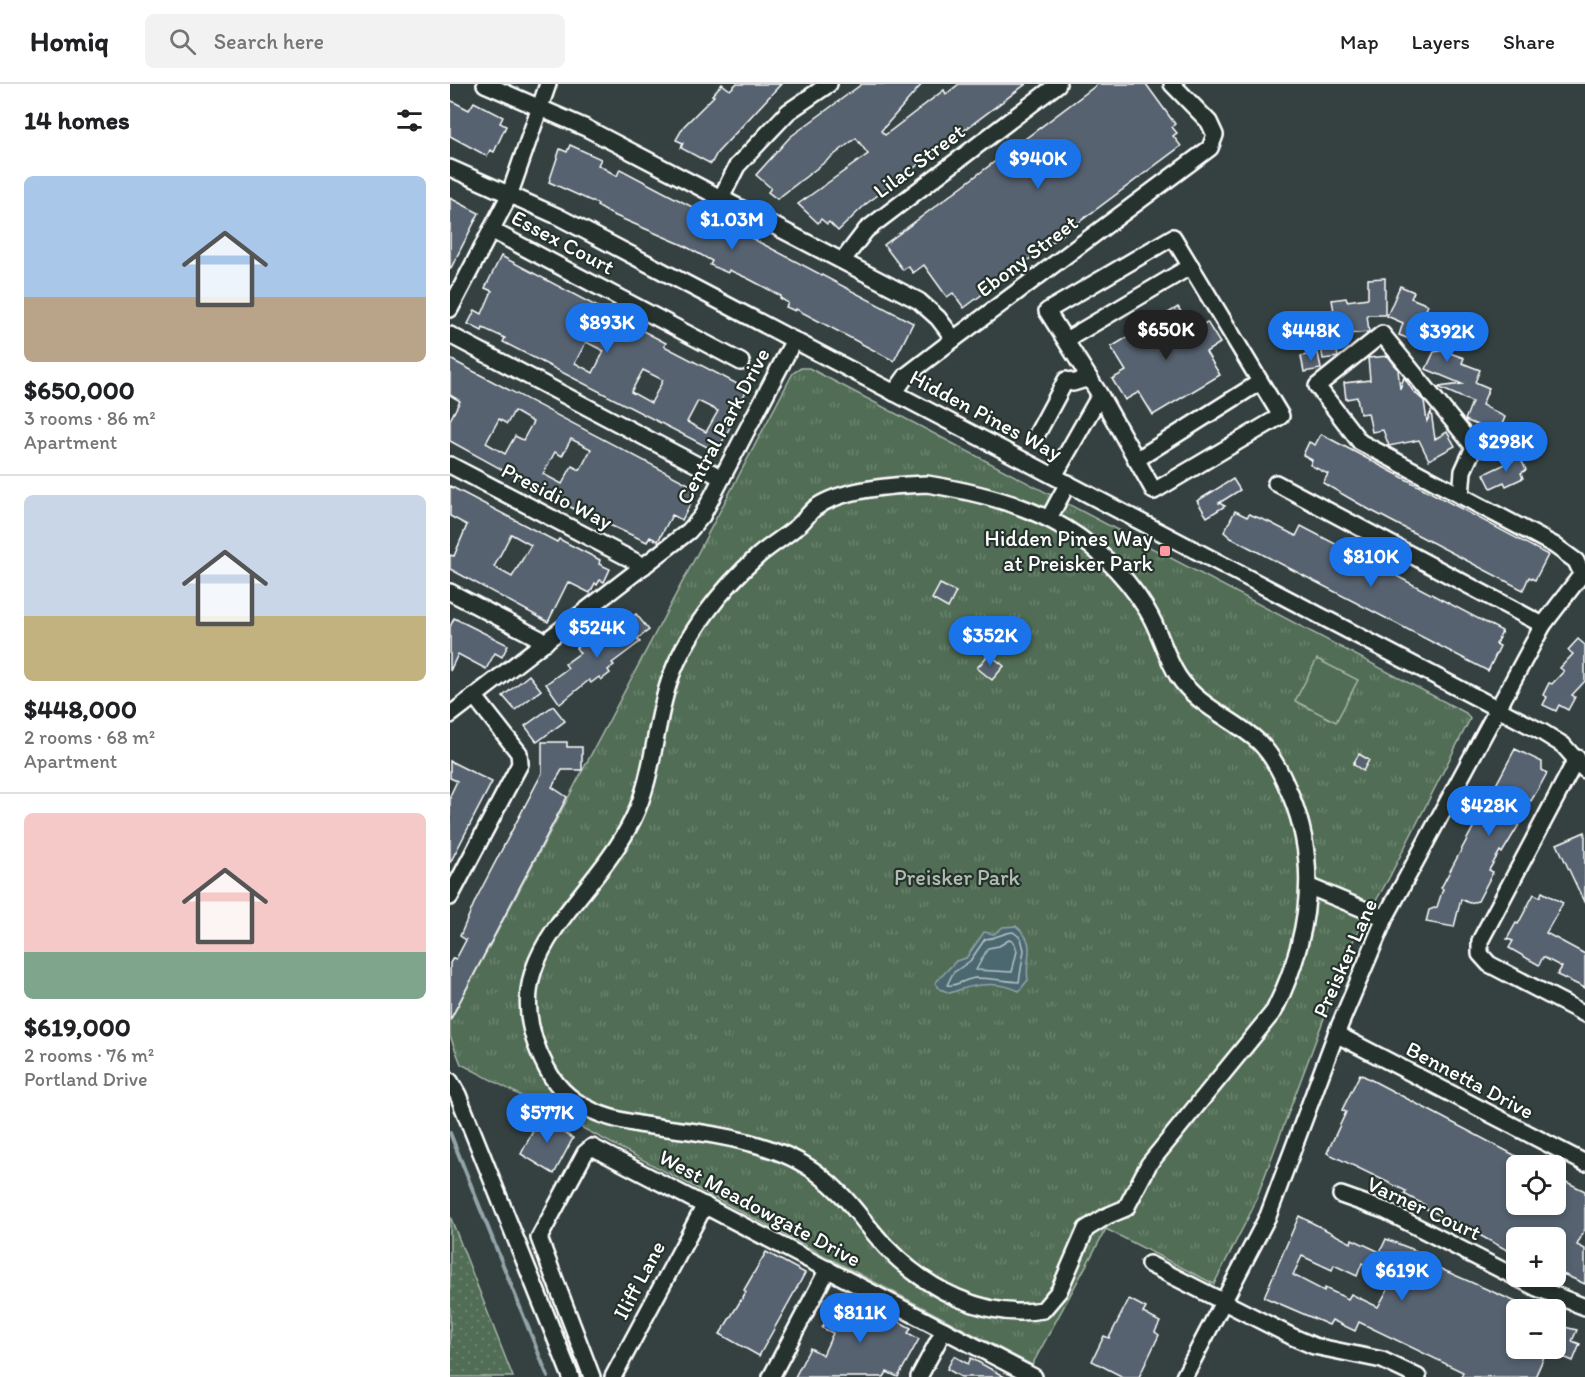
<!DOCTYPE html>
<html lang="en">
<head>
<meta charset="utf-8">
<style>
  body { margin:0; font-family:Itim,sans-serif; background:#f2f2f2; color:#202124; height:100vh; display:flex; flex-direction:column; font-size:22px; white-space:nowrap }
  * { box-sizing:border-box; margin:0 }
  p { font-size:20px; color:#757577 }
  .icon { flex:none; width:33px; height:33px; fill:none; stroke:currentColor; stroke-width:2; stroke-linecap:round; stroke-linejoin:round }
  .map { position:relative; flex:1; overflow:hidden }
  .drawer { display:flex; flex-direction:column; background:#fff; width:450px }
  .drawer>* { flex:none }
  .tools { position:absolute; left:1056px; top:1071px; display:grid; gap:12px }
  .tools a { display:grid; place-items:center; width:60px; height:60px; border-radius:9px; background:#fff; box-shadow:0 3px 9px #0003; font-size:30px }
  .price { position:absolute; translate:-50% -51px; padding:0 14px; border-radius:21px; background:#1a73e8; color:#fff; font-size:20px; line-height:39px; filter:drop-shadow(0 2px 3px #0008) }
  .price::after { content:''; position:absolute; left:50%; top:36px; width:18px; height:14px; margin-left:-9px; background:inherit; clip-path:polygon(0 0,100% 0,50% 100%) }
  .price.selected { background:#222; color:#fff }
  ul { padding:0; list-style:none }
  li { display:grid; align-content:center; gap:12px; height:318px; padding:0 24px }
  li+li { border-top:2px solid #e0e0e0 }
  li span { display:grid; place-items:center; height:186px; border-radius:9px; color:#555 }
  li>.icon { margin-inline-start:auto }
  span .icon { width:108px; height:108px; fill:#fffc; stroke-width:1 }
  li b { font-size:26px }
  h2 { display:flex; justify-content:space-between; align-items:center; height:72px; padding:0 24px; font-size:26px }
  header { display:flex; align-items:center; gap:36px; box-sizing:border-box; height:84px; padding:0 30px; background:#fff; border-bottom:2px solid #e0e0e0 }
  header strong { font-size:28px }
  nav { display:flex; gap:33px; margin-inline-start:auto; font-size:21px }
  .search { width:420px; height:54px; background:#f2f2f2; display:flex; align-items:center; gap:15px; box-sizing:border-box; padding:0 21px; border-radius:9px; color:#757577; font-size:22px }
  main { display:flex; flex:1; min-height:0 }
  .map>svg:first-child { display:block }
  .grass { fill:url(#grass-dots); stroke:#a8b6aa; stroke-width:1.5 }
  .park { fill:url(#park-tufts); stroke:#a8b6aa; stroke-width:1.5 }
  .pitch { fill:#516d55; stroke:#a8b6aa; stroke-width:1.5 }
  .water { fill:#4b6871; stroke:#93a4aa; stroke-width:1.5 }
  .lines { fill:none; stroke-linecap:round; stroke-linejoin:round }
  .shore { stroke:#b7c3c6; stroke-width:1.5 }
  .stream { stroke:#93a4aa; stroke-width:4 }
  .building { fill:#57626f; stroke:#fff; stroke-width:1.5; fill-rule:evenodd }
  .minor-casing { stroke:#fff; stroke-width:20 }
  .minor { stroke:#26332d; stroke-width:15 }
  .poi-dot { fill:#ff9aa2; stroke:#26332d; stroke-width:2 }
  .labels { text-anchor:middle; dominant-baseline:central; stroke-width:4.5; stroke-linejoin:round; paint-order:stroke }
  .street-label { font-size:22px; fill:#fff; stroke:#26332d }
  .poi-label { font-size:22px; fill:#fff; stroke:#26332d; text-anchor:end }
  .park-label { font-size:22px; fill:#b1bdb2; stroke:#26332d }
</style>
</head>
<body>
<header>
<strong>Homiq</strong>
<div class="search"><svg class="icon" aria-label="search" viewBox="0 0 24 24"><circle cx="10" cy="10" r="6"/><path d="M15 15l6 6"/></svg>Search here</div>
<nav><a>Map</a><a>Layers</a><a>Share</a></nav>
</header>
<main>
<section class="drawer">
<h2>14 homes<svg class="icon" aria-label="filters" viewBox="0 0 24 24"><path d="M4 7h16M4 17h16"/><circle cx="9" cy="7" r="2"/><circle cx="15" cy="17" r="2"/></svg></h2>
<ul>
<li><span style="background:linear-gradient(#a9c7e8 65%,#b9a48a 0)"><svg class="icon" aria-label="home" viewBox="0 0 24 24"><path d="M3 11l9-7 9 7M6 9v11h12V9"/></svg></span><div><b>$650,000</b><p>3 rooms · 86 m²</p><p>Apartment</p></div></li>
<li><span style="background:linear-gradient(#c9d6e8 65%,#c2b280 0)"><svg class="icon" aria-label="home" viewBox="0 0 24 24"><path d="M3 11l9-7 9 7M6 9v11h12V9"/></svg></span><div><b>$448,000</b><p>2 rooms · 68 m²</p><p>Apartment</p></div></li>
<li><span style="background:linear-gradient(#f6c9c9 75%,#7fa58c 0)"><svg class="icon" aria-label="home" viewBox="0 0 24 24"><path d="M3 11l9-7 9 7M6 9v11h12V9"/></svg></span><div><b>$619,000</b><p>2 rooms · 76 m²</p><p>Portland Drive</p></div></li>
</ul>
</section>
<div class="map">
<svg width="1135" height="1293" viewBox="0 0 1135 1293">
  <defs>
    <pattern id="grass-dots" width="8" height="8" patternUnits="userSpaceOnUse" patternTransform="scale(1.5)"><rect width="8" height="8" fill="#516d55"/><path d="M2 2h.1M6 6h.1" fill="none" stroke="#6b836e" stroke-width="1.8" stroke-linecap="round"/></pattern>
    <pattern id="park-tufts" width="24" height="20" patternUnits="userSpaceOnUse" patternTransform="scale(1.5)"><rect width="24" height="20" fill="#516d55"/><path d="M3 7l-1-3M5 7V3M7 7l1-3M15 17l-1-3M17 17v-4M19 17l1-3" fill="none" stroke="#6b836e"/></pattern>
  </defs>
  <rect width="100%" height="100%" fill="#354141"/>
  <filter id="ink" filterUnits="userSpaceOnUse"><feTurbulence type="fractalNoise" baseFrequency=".0167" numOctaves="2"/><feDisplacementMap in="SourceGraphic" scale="12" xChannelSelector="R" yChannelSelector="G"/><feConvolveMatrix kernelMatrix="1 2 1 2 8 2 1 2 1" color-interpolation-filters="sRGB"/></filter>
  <g filter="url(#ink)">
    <!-- grass -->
    <path class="grass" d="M0,1132L63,1293H0Z"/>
    <!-- park -->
    <path class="park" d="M351,284H359L1016,629L1020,635L939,794L903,857L802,1126L764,1200L656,1145L582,1281L11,980L0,952V937L343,289Z"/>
    <!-- pitch -->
    <path class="pitch" d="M867,575L908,596L886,638L845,617Z"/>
    <!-- water -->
    <path class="water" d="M566,842C589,861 574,872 578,896L569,907C547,896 523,900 500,909L490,905L485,899L506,877L516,874L534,848L544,850L553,843Z"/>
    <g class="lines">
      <!-- shore -->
      <g class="shore">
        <path d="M563,848L571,854L574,866L569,898C555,897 540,894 525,894C515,895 506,903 497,901L503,889L520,877L535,855C549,854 551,849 563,848Z"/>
        <path d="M559,856L564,858L567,867L562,888L526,886L538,864L549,862Z"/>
      </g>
      <!-- stream -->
      <path class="stream" d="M0,1049L98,1293"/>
    </g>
    <!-- building -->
    <g class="building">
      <path d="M272,0L280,6L286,0H331L267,69L261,80L231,64L233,59L226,56L234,42L264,12L262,11Z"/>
      <path d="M412,0H472L431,47L435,51L494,6L496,10L509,0H576L416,120L388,147L379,138L377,140L371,135L368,139L348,120L418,70L406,54L327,115L318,108L321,104L306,91L340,53Z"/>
      <path d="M648,0H696L725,40L722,43L727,49L723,52L731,62L514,224L503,209L497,213L474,181L463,189L458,182L453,186L434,161Z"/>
      <path d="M0,16L19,26L24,18L53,33L50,39L56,42L44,68L40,66L37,72L0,52Z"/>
      <path d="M120,61L151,75L148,81L167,92L170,85L463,239L444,277L346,225L345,227L336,223L338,219L330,214L331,212L297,194L279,186L278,189L260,181L262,177L233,161L161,130L147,122L148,120L99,98L110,65L117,68Z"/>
      <path d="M0,114L29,129L0,186Z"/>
      <path d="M51,172L216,259L214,262L297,305L291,318L285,315L275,335L282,339L267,368L53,258L55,254L33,244L32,247L18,240L25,226L32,230L42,207L35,204ZM136,258L154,267L143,289L125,279ZM193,286L213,296L201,319L181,308ZM248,317L268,327L256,348L237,338Z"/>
      <path d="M935,194V231H917L919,248L884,251L888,273L873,275L868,242L886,239L882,216L896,214L897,217L918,214V195Z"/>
      <path d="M950,202L964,208L961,214L978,221L972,236L988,242L984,251L1001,258L997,268L1014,274L1012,279L1030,286L1025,298L1039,304L1032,321L1055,333L1051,343L1056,345L1048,361L1033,353L1037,345L1015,336L1022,318L988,303L1012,300L976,285L984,268L990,267L949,251L953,239L937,232Z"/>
      <path d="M728,223L743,247L757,238L770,259L756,268L770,291L703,331L689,308L675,316L662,295L676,287L661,263Z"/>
      <path d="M868,269L871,285L854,288L851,272Z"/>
      <path d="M938,272L948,285L950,305L954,293L963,307L974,317L977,337L981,328L985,355L997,348L1005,362L979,376L969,356L939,362L933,346L922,348L918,329L910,330L907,313L896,315L894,299L920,296L918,274Z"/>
      <path d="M0,275L248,405L232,436L222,431L208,457L200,453L197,458L124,425L0,357V336L10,317L0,311ZM64,327L83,338L73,356L65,352L55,370L36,359L49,335L57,340ZM121,355L141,365L130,386L122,382L112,400L93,390L105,368L112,372Z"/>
      <path d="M871,350L1098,471L1085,496L1079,493L1073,506L920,426L873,399L878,390L860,381L862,376L853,371L859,358L865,361Z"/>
      <path d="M1070,373L1076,386L1071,389L1073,394L1056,402L1054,398L1041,404L1034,390Z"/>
      <path d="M783,395L790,406L769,419L775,422L757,433L747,417Z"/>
      <path d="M0,402L107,458L109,455L150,476L149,480L160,485L154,498L150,496L147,501L145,499L140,509L118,498L98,538L0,485V471L4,472L17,441L0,432ZM61,450L81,461L62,493L44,483Z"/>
      <path d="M785,427L797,433L799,430L819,438L846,452L851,442L1052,547L1046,560L1050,562L1038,587L781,454L774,448Z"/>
      <path d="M490,500L506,508L498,524L482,515Z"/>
      <path d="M186,530L199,546L187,555L190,558L162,579L164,581L158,586L160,589L151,596L149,593L141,599L139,596L110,620L96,600L118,584L115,580L130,569L126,564L135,557L138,561L147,555L152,556Z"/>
      <path d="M4,534L58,561L52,573L45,569L36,585L8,570L0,587V543Z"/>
      <path d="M1128,555L1135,561V597L1122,611L1125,613L1118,626L1109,621L1106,627L1093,621L1097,613L1093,611L1099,599L1102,600L1114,587L1110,584L1123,570L1118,566Z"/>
      <path d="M539,570L554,582L542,596L527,584Z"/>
      <path d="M79,591L91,606L65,626L53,612Z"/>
      <path d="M103,622L115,637L87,658L75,642Z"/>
      <path d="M92,658H117V663H132V686H112L102,703L117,713L0,936V879L3,874L6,875L16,856L10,852L26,815L92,689Z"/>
      <path d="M1065,665L1092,678V686L1097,689L1090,702L1081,717L1078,715L1066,737L1070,739L1052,769L1050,767L1039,786L1043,788L1028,817L1019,819L1011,815L1004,843L976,838L979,826L987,823L993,805L991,804Z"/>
      <path d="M909,670L919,676L913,687L903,680Z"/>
      <path d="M0,677L42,698L0,779V712L7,697L0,694Z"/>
      <path d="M1135,748V820L1107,760Z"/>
      <path d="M1092,808L1113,819L1096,849L1135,870V904L1107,891L1112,883L1093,873L1089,881L1059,864L1063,857L1057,855L1066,839L1068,840L1084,810L1090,813Z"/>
      <path d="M910,990L1085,1082H1066V1120H1106V1093L1135,1107V1145L1127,1161L1135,1165V1200L1113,1190L1106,1201V1154H1066V1171L1020,1146V1144L974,1124L975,1121L954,1110L956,1107L877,1069L896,1028L892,1026Z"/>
      <path d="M87,1029L114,1043L112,1048L123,1054L104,1090L71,1070L83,1047L79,1045Z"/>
      <path d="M849,1132L901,1159L902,1155L930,1168L936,1155L959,1164L977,1173L975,1178L1066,1218V1264H1098L1085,1293H1011L1013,1288L909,1238L905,1247L882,1236L879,1241L814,1213ZM852,1172L882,1186L884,1181L907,1192L912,1179L944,1194L928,1223L901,1210L898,1215L875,1204L874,1207L843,1191Z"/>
      <path d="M316,1168L355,1189L309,1272L270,1250L296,1208L294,1206Z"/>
      <path d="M388,1212L401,1219L404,1213L461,1244L458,1249L469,1255L448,1293L437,1288L434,1293H345L360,1264L373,1271L383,1249L372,1244Z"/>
      <path d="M679,1215L696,1224L693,1229L710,1238L705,1248L709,1251L689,1293H673L642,1277L654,1252L659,1254Z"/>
      <path d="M1106,1241L1127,1246L1122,1257L1130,1260L1123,1277L1106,1270Z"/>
      <path d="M504,1272L518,1280L521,1274L555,1293H511L497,1285Z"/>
    </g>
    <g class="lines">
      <!-- minor casing -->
      <g class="minor-casing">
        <g id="minor">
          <path d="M35,0L136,44L469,217L488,234L504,255"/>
          <path d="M0,84L107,132L1092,648L1113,661L1135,686"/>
          <path d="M271,114L287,82L338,28L379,0"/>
          <path d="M41,146L291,278"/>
          <path d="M393,176L416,146L608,0"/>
          <path d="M0,225L59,112L98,0"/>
          <path d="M0,251L272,394"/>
          <path d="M616,256L741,182"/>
          <path d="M444,309L457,291L504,255L760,64L765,51L759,38L722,0"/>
          <path d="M587,350L616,296L623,299L639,294"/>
          <path d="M686,376L810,298"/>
          <path d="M0,381L194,482"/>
          <path d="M604,392L650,311L704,407L831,332L723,153L597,227L650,311"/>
          <path d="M826,399L1093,541"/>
          <path d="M477,400C570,415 644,441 697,526C710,547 715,572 728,592C748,623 783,634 809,658C824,673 833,693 841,712C871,785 858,858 824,927L699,1080L676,1124L657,1132L636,1145L609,1207L593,1226C535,1236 476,1205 436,1163C410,1135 400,1114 367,1089C334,1064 286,1054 246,1048C193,1040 126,1040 97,985C36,872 139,825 183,735C204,692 204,643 219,598C234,552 272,504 308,472C322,460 338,451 351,439C356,434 360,428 365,424C390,405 446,401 477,400Z"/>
          <path d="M599,434L618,399"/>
          <path d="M0,508L96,558"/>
          <path d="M0,631L239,447L252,432L344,256"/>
          <path d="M1127,674L1030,857V870L1039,880L1135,930"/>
          <path d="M860,803L935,834"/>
          <path d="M0,813L70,680L69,669L25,613"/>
          <path d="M886,950L1135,1079"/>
          <path d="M0,997L8,1011L121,1293"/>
          <path d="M891,1111L936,1127L1087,1204L1135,1223"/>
          <path d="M699,1180L843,1253L864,1262L932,1276L968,1293"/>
          <path d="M142,1293L89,1154L135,1069L142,1063L584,1293"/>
          <path d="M163,1293L255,1121"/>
          <path d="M321,1293L378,1185"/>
          <path d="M469,1293L494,1246"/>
          <path d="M734,1293L818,1132L886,950L935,834L1093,541L1132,490L1126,477L1104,461L910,358L867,302L932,250L1024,363L1013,387L1011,412"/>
        </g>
      </g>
      <!-- minor -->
      <use href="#minor" class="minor"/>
    </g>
  </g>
  <!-- markers -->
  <rect class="poi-dot" x="709" y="461" width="12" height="12" rx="3"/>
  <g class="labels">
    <!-- street labels -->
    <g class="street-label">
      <text transform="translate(469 77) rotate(-37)">Lilac Street</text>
      <text transform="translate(113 158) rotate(28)">Essex Court</text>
      <text transform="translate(577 172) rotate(-37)">Ebony Street</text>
      <text transform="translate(536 331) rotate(28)">Hidden Pines Way</text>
      <text transform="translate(273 342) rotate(-62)">Central Park Drive</text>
      <text transform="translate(107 412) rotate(27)">Presidio Way</text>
      <text transform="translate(895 874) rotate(-66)">Preisker Lane</text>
      <text transform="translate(1020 996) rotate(28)">Bennetta Drive</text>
      <text transform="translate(310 1124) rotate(28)">West Meadowgate Drive</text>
      <text transform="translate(974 1124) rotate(25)">Varner Court</text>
      <text transform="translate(189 1196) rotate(-62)">Iliff Lane</text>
    </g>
    <!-- poi labels -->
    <g class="poi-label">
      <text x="703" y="454">Hidden Pines Way<tspan x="703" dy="25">at Preisker Park</tspan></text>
    </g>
    <!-- park labels -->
    <g class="park-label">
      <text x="507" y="793">Preisker Park</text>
    </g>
  </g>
</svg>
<div class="tools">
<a><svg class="icon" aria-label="locate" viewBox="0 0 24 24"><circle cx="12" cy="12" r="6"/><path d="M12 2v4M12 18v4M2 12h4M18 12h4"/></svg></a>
<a>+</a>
<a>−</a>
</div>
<b class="price" style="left:588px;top:106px">$940K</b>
<b class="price" style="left:282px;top:167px">$1.03M</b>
<b class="price" style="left:157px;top:270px">$893K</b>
<b class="price selected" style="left:716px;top:277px">$650K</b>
<b class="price" style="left:861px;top:278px">$448K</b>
<b class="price" style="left:997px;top:279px">$392K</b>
<b class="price" style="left:1056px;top:389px">$298K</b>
<b class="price" style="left:921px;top:504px">$810K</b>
<b class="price" style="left:147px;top:575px">$524K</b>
<b class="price" style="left:540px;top:583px">$352K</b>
<b class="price" style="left:1039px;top:753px">$428K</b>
<b class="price" style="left:97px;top:1060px">$577K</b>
<b class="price" style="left:952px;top:1218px">$619K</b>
<b class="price" style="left:410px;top:1260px">$811K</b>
</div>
</main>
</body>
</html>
